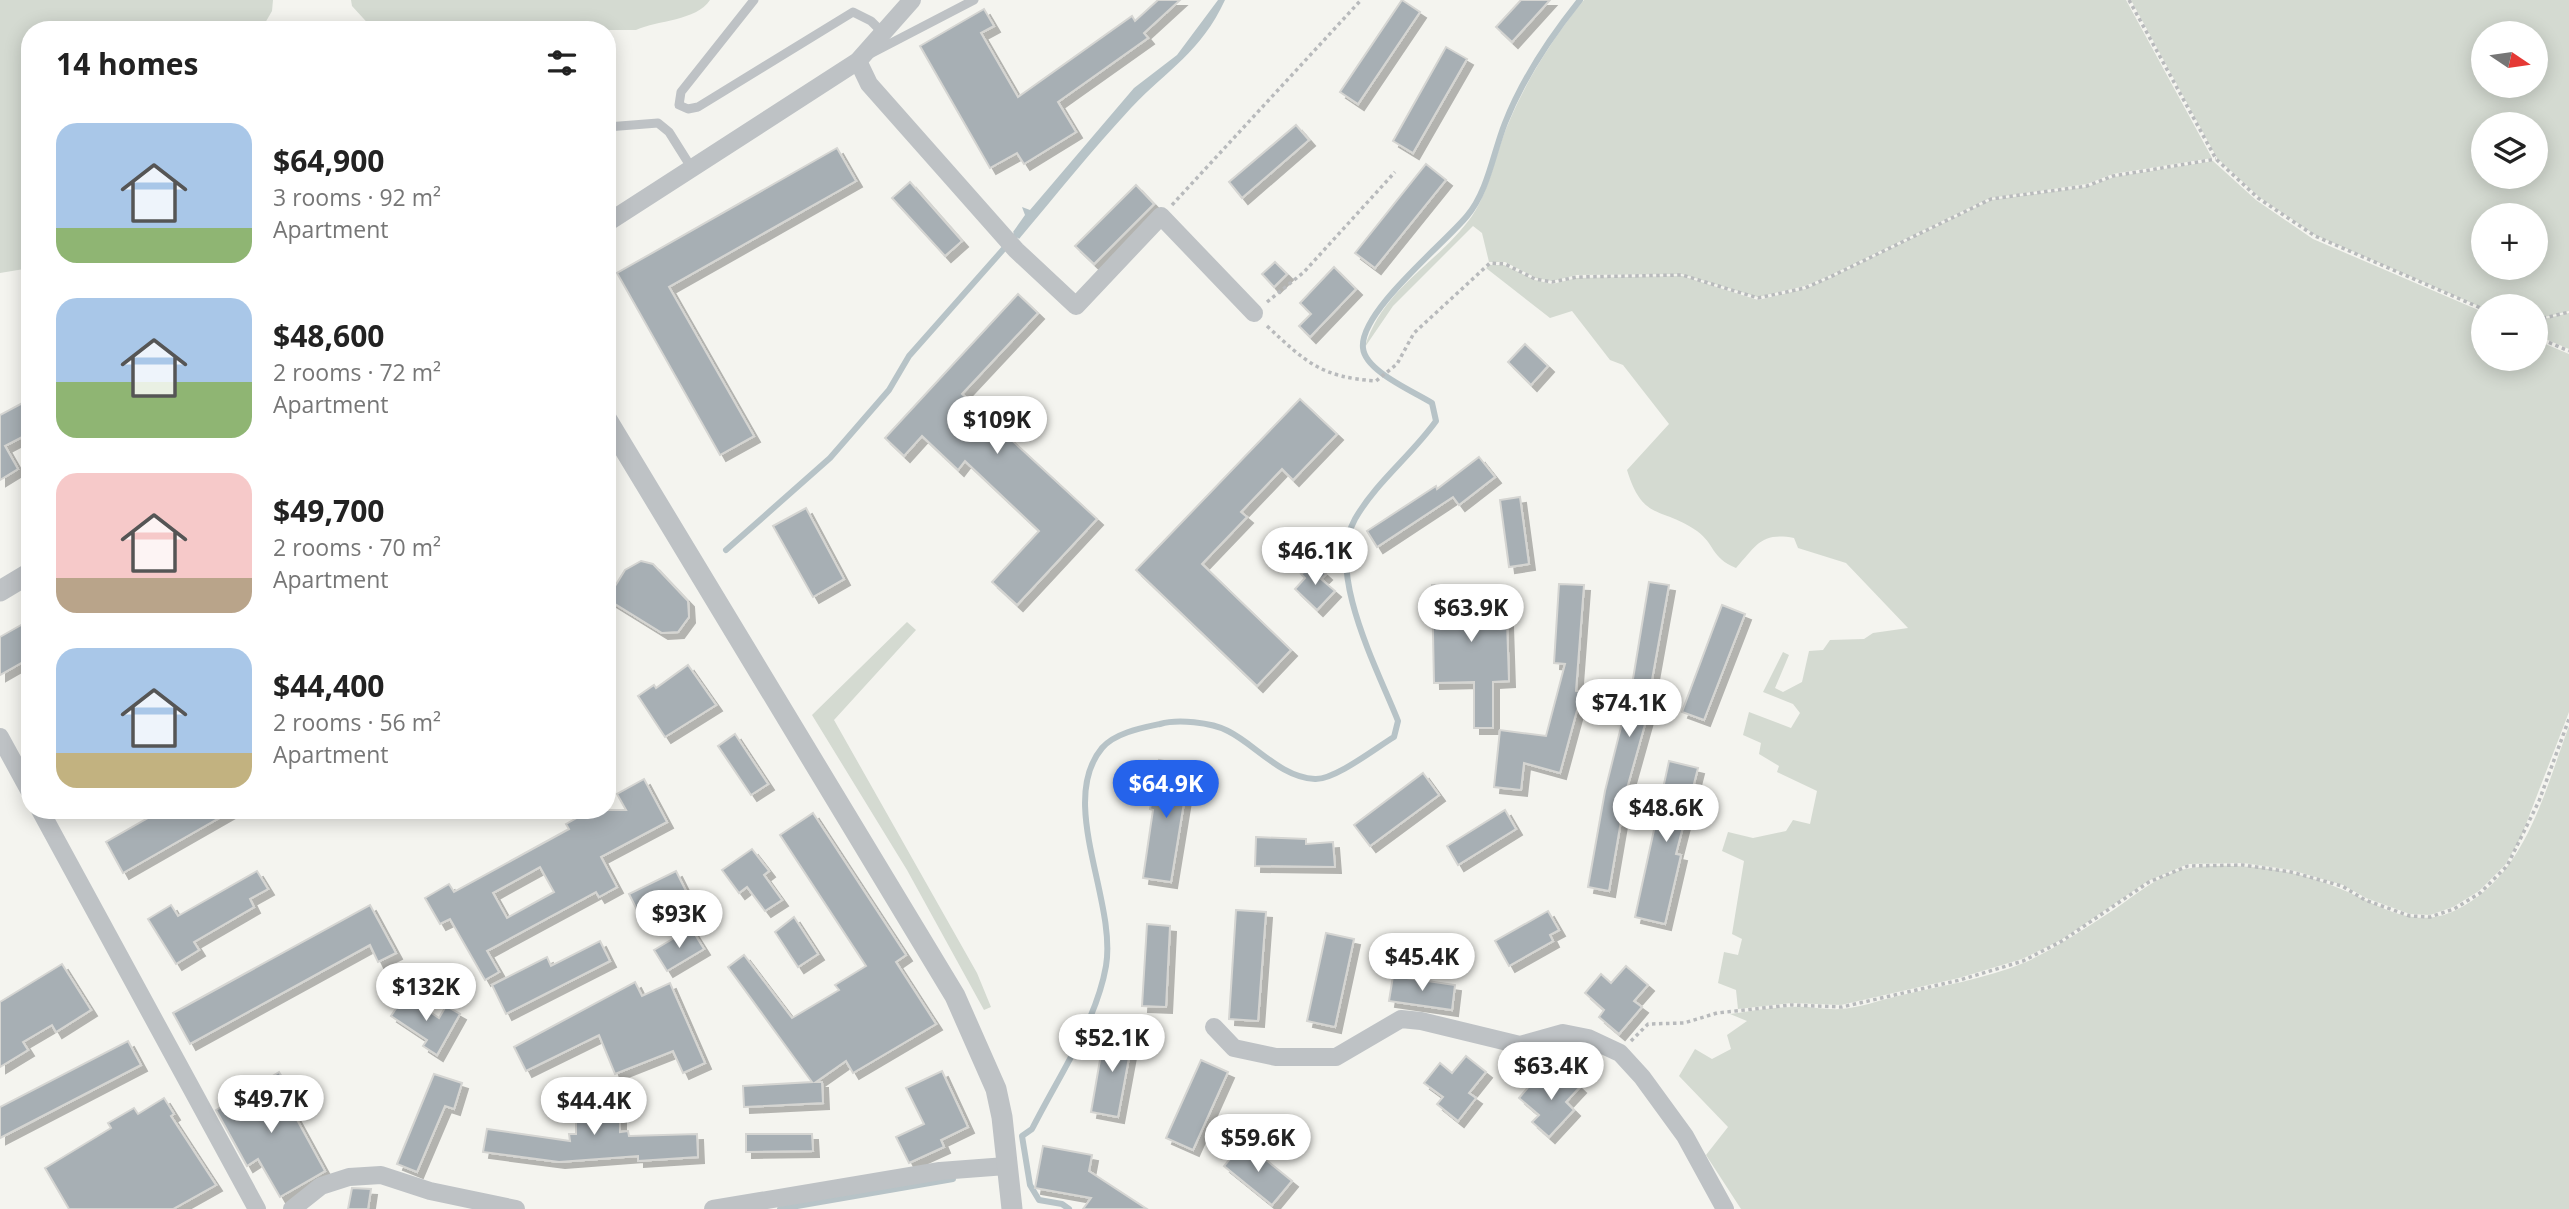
<!DOCTYPE html>
<html lang="en">
<head>
<meta charset="utf-8">
<style>
  body { margin:0; font-family:"Open Sans",sans-serif; background:#f6f6f6; color:#222; height:100vh; display:flex; flex-direction:column; font-size:26px; white-space:nowrap }
  * { box-sizing:border-box; margin:0 }
  p { font-size:23px; color:#767676 }
  .icon { flex:none; width:38px; height:38px; fill:none; stroke:currentColor; stroke-width:2; stroke-linecap:round; stroke-linejoin:round }
  .map { position:relative; flex:1; overflow:hidden }
  .drawer { position:absolute; left:21px; top:21px; width:595px; height:798px; display:flex; flex-direction:column; background:#fff; border-radius:28px; box-shadow:0 4px 18px #0003 }
  .drawer>* { flex:none }
  .needle { width:46px; rotate:103deg }
  .fabs { position:absolute; left:2471px; top:21px; display:grid; gap:14px }
  .fabs a { display:grid; place-items:center; width:77px; height:77px; border-radius:50%; background:#fff; box-shadow:0 4px 18px #0003; font-size:35px }
  .price { position:absolute; translate:-50% -60px; padding:0 16px; border-radius:24px; background:#fff; color:#222; font-size:23px; line-height:46px; filter:drop-shadow(0 2px 4px #0008) }
  .price::after { content:''; position:absolute; left:50%; top:42px; width:21px; height:16px; margin-left:-10px; background:inherit; clip-path:polygon(0 0,100% 0,50% 100%) }
  .price.selected { background:#2563eb; color:#fff }
  ul { padding:0; list-style:none }
  li { display:flex; align-items:center; gap:21px; height:175px; padding:0 35px }
  li span { display:grid; place-items:center; flex:none; width:196px; height:140px; border-radius:21px; color:#555 }
  li>.icon { margin-inline-start:auto }
  span .icon { width:84px; height:84px; fill:#fffc; stroke-width:1 }
  li b { font-size:30px }
  h2 { display:flex; justify-content:space-between; align-items:center; height:84px; padding:0 35px; font-size:30px }
  .map>svg:first-child { display:block }
  .green { fill:#d4dad1; fill-rule:evenodd }
  .water { fill:#b7c3c7 }
  .lines { fill:none; stroke-linecap:round; stroke-linejoin:round }
  .stream { stroke:#b7c3c7; stroke-width:6 }
  .building { fill:#a7afb4; stroke:#d5d5d2; stroke-width:2; fill-rule:evenodd; filter:url(#shadow) }
  .path { stroke:#b8babc; stroke-width:3.5; stroke-dasharray:3.5 3.5; stroke-linecap:butt }
  .service { stroke:#bec2c5; stroke-width:9 }
  .minor { stroke:#bec2c5; stroke-width:18 }
  .tertiary { stroke:#bec2c5; stroke-width:21 }
</style>
</head>
<body>
<div class="map">
<svg width="2569" height="1209" viewBox="0 0 2569 1209">
  <defs>
    <filter id="shadow"><feDropShadow dx="6" dy="6" stdDeviation="0" flood-color="#0004"/></filter>
  </defs>
  <rect width="100%" height="100%" fill="#f4f4ef"/>
  <!-- green -->
  <g class="green">
    <path d="M0,0H273L272,11L261,30H30V268L0,273Z"/>
    <path d="M351,0H710C696,21 658,20 636,30H374L352,6Z"/>
    <path d="M1584,0H2126L2212,158L2113,174L2087,184L1990,198L1829,276L1805,286L1758,297L1682,274L1577,275L1552,281L1536,278L1505,262H1489L1482,233L1473,226L1393,306L1365,347C1383,287 1439,263 1472,216C1491,188 1495,153 1509,122C1527,79 1554,36 1584,0Z"/>
    <path d="M2131,0H2569V311L2536,319V306L2483,308L2315,235L2259,197L2217,158ZM2483,33H2536V86H2483ZM2483,124H2536V177H2483ZM2483,215H2536V268H2483Z"/>
    <path d="M2213,161L2256,200L2313,239L2483,312V359H2536V340L2569,354V712L2521,837L2505,865L2479,891L2453,907L2430,915L2410,914L2366,898L2343,885L2291,870L2243,863L2188,864L2148,881L2061,940L2022,959L1959,978L1841,1005L1791,1003L1738,1009L1736,990L1718,983L1724,952L1738,955L1742,939L1732,934L1744,861L1722,851L1728,832L1753,838L1786,831L1793,820L1810,824L1817,791L1777,772L1779,766L1759,754L1761,743L1743,735L1749,712L1791,728L1800,713L1793,704L1763,692L1783,652L1789,655L1775,688L1783,692L1802,682L1809,651L1823,650L1830,640L1864,639L1873,633L1908,628L1846,563L1798,548L1794,538C1761,532 1757,545 1736,568C1711,558 1715,544 1697,531C1661,506 1643,522 1627,470L1669,424L1623,365L1610,360L1572,311L1550,318L1486,268L1490,265H1504L1535,280L1552,284L1577,278L1682,276L1758,300L1805,289L1830,278L1991,200L2087,187L2114,177Z"/>
    <path d="M2569,313V349L2536,335V321Z"/>
    <path d="M907,622L916,630L834,720L977,973L991,1007L984,1010L907,870L812,715Z"/>
    <path d="M2569,726V1209H1741L1706,1155L1728,1127L1679,1076L1695,1049L1712,1059L1731,1049L1727,1035L1747,1021L1730,1014C1751,1011 1773,1007 1793,1007C1809,1006 1825,1010 1841,1009C1859,1008 1880,1000 1898,996C1940,986 1986,979 2026,962C2056,948 2084,929 2112,911C2136,895 2161,872 2191,868C2238,861 2298,870 2341,889C2379,905 2414,931 2456,910C2525,877 2544,793 2569,726Z"/>
  </g>
  <!-- water -->
  <path class="water" d="M1218,0H1225C1201,52 1168,69 1131,108C1092,150 1056,195 1019,239L1013,232L1025,215L1022,207L1030,210L1134,88L1177,55Z"/>
  <g class="lines">
    <!-- stream -->
    <g class="stream">
      <path d="M726,550L830,458L889,390L909,356L1016,235"/>
      <path d="M780,1209L953,1179"/>
      <path d="M1069,1209L1062,1204L1039,1200L1030,1185L1022,1136L1032,1129C1058,1077 1096,1023 1106,966C1117,901 1057,802 1102,748C1115,733 1141,728 1160,724C1177,719 1211,722 1228,731C1256,745 1280,777 1315,779C1335,780 1377,747 1394,737L1398,721C1378,670 1325,572 1355,519C1377,481 1411,456 1436,421L1432,403C1413,391 1365,371 1363,348C1359,312 1444,244 1467,216C1488,191 1493,153 1505,123C1522,80 1551,36 1580,0"/>
    </g>
  </g>
  <!-- building -->
  <g class="building">
    <path d="M1158,0H1180L1144,33L1148,38L1058,102L1076,132L1024,164L1017,153L990,168L920,46L984,9L994,26L981,33L1018,97L1132,16L1135,21Z"/>
    <path d="M1402,0L1420,12L1358,104L1340,92Z"/>
    <path d="M1521,0H1550L1512,42L1496,27Z"/>
    <path d="M1446,47L1467,59L1413,153L1393,141Z"/>
    <path d="M1296,125L1309,140L1242,198L1229,182Z"/>
    <path d="M837,148L856,181L669,287L754,436L720,455L617,273Z"/>
    <path d="M1426,164L1446,180L1375,268L1355,253Z"/>
    <path d="M910,182L962,241L945,256L892,198Z"/>
    <path d="M1136,185L1154,204L1094,264L1075,246Z"/>
    <path d="M1275,262L1287,274L1274,287L1262,274Z"/>
    <path d="M1334,267L1356,289L1310,337L1299,326L1311,314L1300,303Z"/>
    <path d="M1018,294L1038,313L962,394L1097,519L1017,605L992,582L1039,531L965,461L958,470L922,436L904,456L885,438Z"/>
    <path d="M1525,344L1548,366L1531,385L1508,362Z"/>
    <path d="M30,399V433L5,446L18,469L0,480V415Z"/>
    <path d="M1300,399L1337,434L1293,480L1282,469L1241,512L1247,517L1202,564L1291,650L1257,686L1136,570Z"/>
    <path d="M1479,457L1495,477L1459,505L1453,497L1377,547L1367,531L1436,486L1437,489Z"/>
    <path d="M1520,497L1529,564L1509,567L1500,500Z"/>
    <path d="M806,508L844,579L813,597L773,526Z"/>
    <path d="M641,561L653,564L688,601L689,617L678,632L662,633L607,599L625,570Z"/>
    <path d="M1316,565L1326,574L1321,579L1335,591L1317,610L1295,589L1305,578L1301,574Z"/>
    <path d="M1649,582L1669,585L1648,702L1651,703L1626,792L1609,891L1588,887L1605,791L1633,679Z"/>
    <path d="M1559,584L1584,585L1576,691L1582,692L1560,773L1524,763L1521,790L1494,787L1500,730L1546,736L1565,664L1554,663Z"/>
    <path d="M1432,585H1452V592L1506,591L1509,681L1493,682V728H1474V682L1434,683Z"/>
    <path d="M1722,605L1745,614L1704,720L1682,712Z"/>
    <path d="M30,620V658L0,675V637Z"/>
    <path d="M688,665L716,705L665,737L638,696L654,685L656,688Z"/>
    <path d="M735,734L768,784L751,795L718,746Z"/>
    <path d="M1159,760L1190,766L1171,882L1143,878L1153,810L1150,809Z"/>
    <path d="M1669,761L1698,768L1676,854L1681,855L1665,924L1635,917Z"/>
    <path d="M1423,773L1439,795L1370,846L1354,825Z"/>
    <path d="M644,779L667,822L601,857L617,887L599,897L596,892L487,951L499,972L485,980L450,919L440,924L425,898L449,884L454,892L569,829L566,824L591,810H626L617,794ZM540,867L554,892L507,918L493,893Z"/>
    <path d="M162,810H233L123,873L106,842Z"/>
    <path d="M1505,810L1516,829L1458,865L1447,846Z"/>
    <path d="M813,813L906,955L896,962L936,1024L853,1073L846,1061L816,1082H822L823,1103L744,1107L743,1086L812,1082L728,967L744,955L792,1018L839,990L835,985L866,966L780,835Z"/>
    <path d="M1256,837L1306,839V844L1333,842L1335,867L1255,866Z"/>
    <path d="M752,849L769,871L764,875L782,900L765,911L747,887L739,893L722,870Z"/>
    <path d="M257,871L268,889L250,899L254,907L194,942L199,950L176,964L148,919L171,905L178,916Z"/>
    <path d="M676,871L688,895L641,918L629,894Z"/>
    <path d="M370,905L396,953L378,962L370,945L190,1044L173,1013Z"/>
    <path d="M1236,910L1266,912L1258,1021L1229,1019Z"/>
    <path d="M1548,911L1559,930L1550,935L1553,941L1509,966L1495,941Z"/>
    <path d="M794,917L818,954L798,967L775,932Z"/>
    <path d="M1147,924L1170,926L1166,1007L1142,1006Z"/>
    <path d="M691,928L704,949L667,971L654,950Z"/>
    <path d="M1326,933L1354,939L1335,1027L1307,1021Z"/>
    <path d="M600,941L610,961L506,1014L492,985L547,957L551,966Z"/>
    <path d="M62,964L91,1010L56,1032L52,1025L23,1042L28,1050L0,1067V1002Z"/>
    <path d="M1626,966L1648,985L1634,1001L1642,1007L1619,1034L1599,1017L1604,1010L1585,993L1601,974L1611,983Z"/>
    <path d="M1393,976L1455,985L1452,1010L1389,1001Z"/>
    <path d="M635,982L642,996L670,983L705,1063L683,1073L673,1051L615,1074L599,1035L526,1071L514,1047Z"/>
    <path d="M405,995L439,1018L446,1006L460,1014L437,1055L423,1046L427,1040L391,1016Z"/>
    <path d="M1105,1031L1133,1036L1118,1117L1091,1112Z"/>
    <path d="M128,1041L141,1065L0,1138V1107Z"/>
    <path d="M1466,1056L1486,1072L1469,1093L1476,1098L1458,1121L1437,1104L1443,1097L1424,1083L1440,1063L1452,1073Z"/>
    <path d="M1201,1060L1228,1072L1193,1150L1166,1138Z"/>
    <path d="M1562,1070L1580,1087L1566,1102L1574,1110L1549,1137L1532,1122L1539,1115L1519,1098L1536,1078L1546,1087Z"/>
    <path d="M942,1071L968,1127L941,1140L944,1147L909,1163L896,1137L924,1124L906,1088Z"/>
    <path d="M279,1072L291,1092L284,1096L325,1171L280,1197L258,1159L247,1166L216,1110Z"/>
    <path d="M434,1074L462,1083L454,1109L445,1106L417,1172L397,1164Z"/>
    <path d="M620,1089V1132L628,1131L629,1136L697,1134L698,1157L638,1161V1156L559,1162L483,1152L487,1129L570,1141L569,1134H576V1090Z"/>
    <path d="M164,1098L174,1114L171,1116L216,1185L173,1209H69L45,1168L111,1128L108,1123L134,1108L138,1114Z"/>
    <path d="M746,1134H812L813,1151L746,1152Z"/>
    <path d="M1244,1142L1292,1181L1272,1205L1224,1166Z"/>
    <path d="M1043,1146L1092,1155L1089,1171L1147,1209H1083L1091,1198L1035,1188Z"/>
    <path d="M352,1188L371,1189L368,1209H348Z"/>
  </g>
  <g class="lines">
    <!-- path -->
    <g class="path">
      <path d="M2129,0L2216,159L2258,198L2315,236L2483,309"/>
      <path d="M1172,205L1361,0"/>
      <path d="M1267,302L1304,272L1395,172"/>
      <path d="M2536,320L2569,312"/>
      <path d="M1267,326C1306,362 1320,377 1376,381L1397,364L1414,333L1490,263L1505,264L1535,279L1552,282L1577,277L1682,275L1758,298L1805,288L1830,277L1991,199L2087,186L2113,176L2216,159"/>
      <path d="M2536,337L2569,351"/>
      <path d="M1631,1041L1648,1024L1684,1023L1717,1013L1791,1005L1842,1007L1960,980L2023,961L2062,941L2149,882L2188,866L2243,865L2291,872L2342,886L2365,900L2410,916L2430,917L2454,909L2480,893L2507,866L2539,801L2569,719"/>
    </g>
    <!-- service -->
    <g class="service">
      <path d="M754,0L681,92L679,105L688,109L698,107L853,12L871,21L881,31"/>
      <path d="M872,53L974,0"/>
      <path d="M607,127L658,123L669,132L691,167"/>
    </g>
    <!-- minor -->
    <g class="minor">
      <path d="M858,61L869,84L1016,250L1076,306L1161,216L1254,313"/>
      <path d="M607,223L858,61L912,0"/>
      <path d="M0,737L30,792"/>
      <path d="M40,810L257,1209"/>
      <path d="M1214,1027L1234,1048L1276,1057H1336L1401,1019L1421,1021L1520,1045L1563,1033L1588,1038L1620,1053L1642,1077L1685,1136L1725,1209"/>
      <path d="M292,1209L321,1186L349,1177L381,1175L430,1191L516,1209"/>
      <path d="M713,1209L940,1171L1006,1166"/>
    </g>
    <!-- tertiary -->
    <g class="tertiary">
      <path d="M607,420L955,996L996,1089L1002,1117L1012,1209"/>
      <path d="M0,591L30,573"/>
    </g>
  </g>
</svg>
<div class="fabs">
<a><svg class="needle" viewBox="-14 -14 28 28"><path d="M0-13l5 13h-10z" fill="#e53935"/><path d="M0 13l5-13h-10z" fill="#767676"/></svg></a>
<a><svg class="icon" aria-label="layers" viewBox="0 0 24 24"><path d="M12 4l9 5-9 5-9-5zM3 14l9 5 9-5"/></svg></a>
<a>+</a>
<a>−</a>
</div>
<b class="price" style="left:997px;top:456px">$109K</b>
<b class="price" style="left:1315px;top:587px">$46.1K</b>
<b class="price" style="left:1471px;top:644px">$63.9K</b>
<b class="price" style="left:1629px;top:739px">$74.1K</b>
<b class="price selected" style="left:1166px;top:820px">$64.9K</b>
<b class="price" style="left:1666px;top:844px">$48.6K</b>
<b class="price" style="left:679px;top:950px">$93K</b>
<b class="price" style="left:1422px;top:993px">$45.4K</b>
<b class="price" style="left:426px;top:1023px">$132K</b>
<b class="price" style="left:1112px;top:1074px">$52.1K</b>
<b class="price" style="left:1551px;top:1102px">$63.4K</b>
<b class="price" style="left:271px;top:1135px">$49.7K</b>
<b class="price" style="left:594px;top:1137px">$44.4K</b>
<b class="price" style="left:1258px;top:1174px">$59.6K</b>
<section class="drawer">
<h2>14 homes<svg class="icon" aria-label="filters" viewBox="0 0 24 24"><path d="M4 7h16M4 17h16"/><circle cx="9" cy="7" r="2"/><circle cx="15" cy="17" r="2"/></svg></h2>
<ul>
<li><span style="background:linear-gradient(#a9c7e8 75%,#8fb573 0)"><svg class="icon" aria-label="home" viewBox="0 0 24 24"><path d="M3 11l9-7 9 7M6 9v11h12V9"/></svg></span><div><b>$64,900</b><p>3 rooms · 92 m²</p><p>Apartment</p></div></li>
<li><span style="background:linear-gradient(#a9c7e8 60%,#8fb573 0)"><svg class="icon" aria-label="home" viewBox="0 0 24 24"><path d="M3 11l9-7 9 7M6 9v11h12V9"/></svg></span><div><b>$48,600</b><p>2 rooms · 72 m²</p><p>Apartment</p></div></li>
<li><span style="background:linear-gradient(#f6c9c9 75%,#b9a48a 0)"><svg class="icon" aria-label="home" viewBox="0 0 24 24"><path d="M3 11l9-7 9 7M6 9v11h12V9"/></svg></span><div><b>$49,700</b><p>2 rooms · 70 m²</p><p>Apartment</p></div></li>
<li><span style="background:linear-gradient(#a9c7e8 75%,#c2b280 0)"><svg class="icon" aria-label="home" viewBox="0 0 24 24"><path d="M3 11l9-7 9 7M6 9v11h12V9"/></svg></span><div><b>$44,400</b><p>2 rooms · 56 m²</p><p>Apartment</p></div></li>
</ul>
</section>
</div>
</body>
</html>
